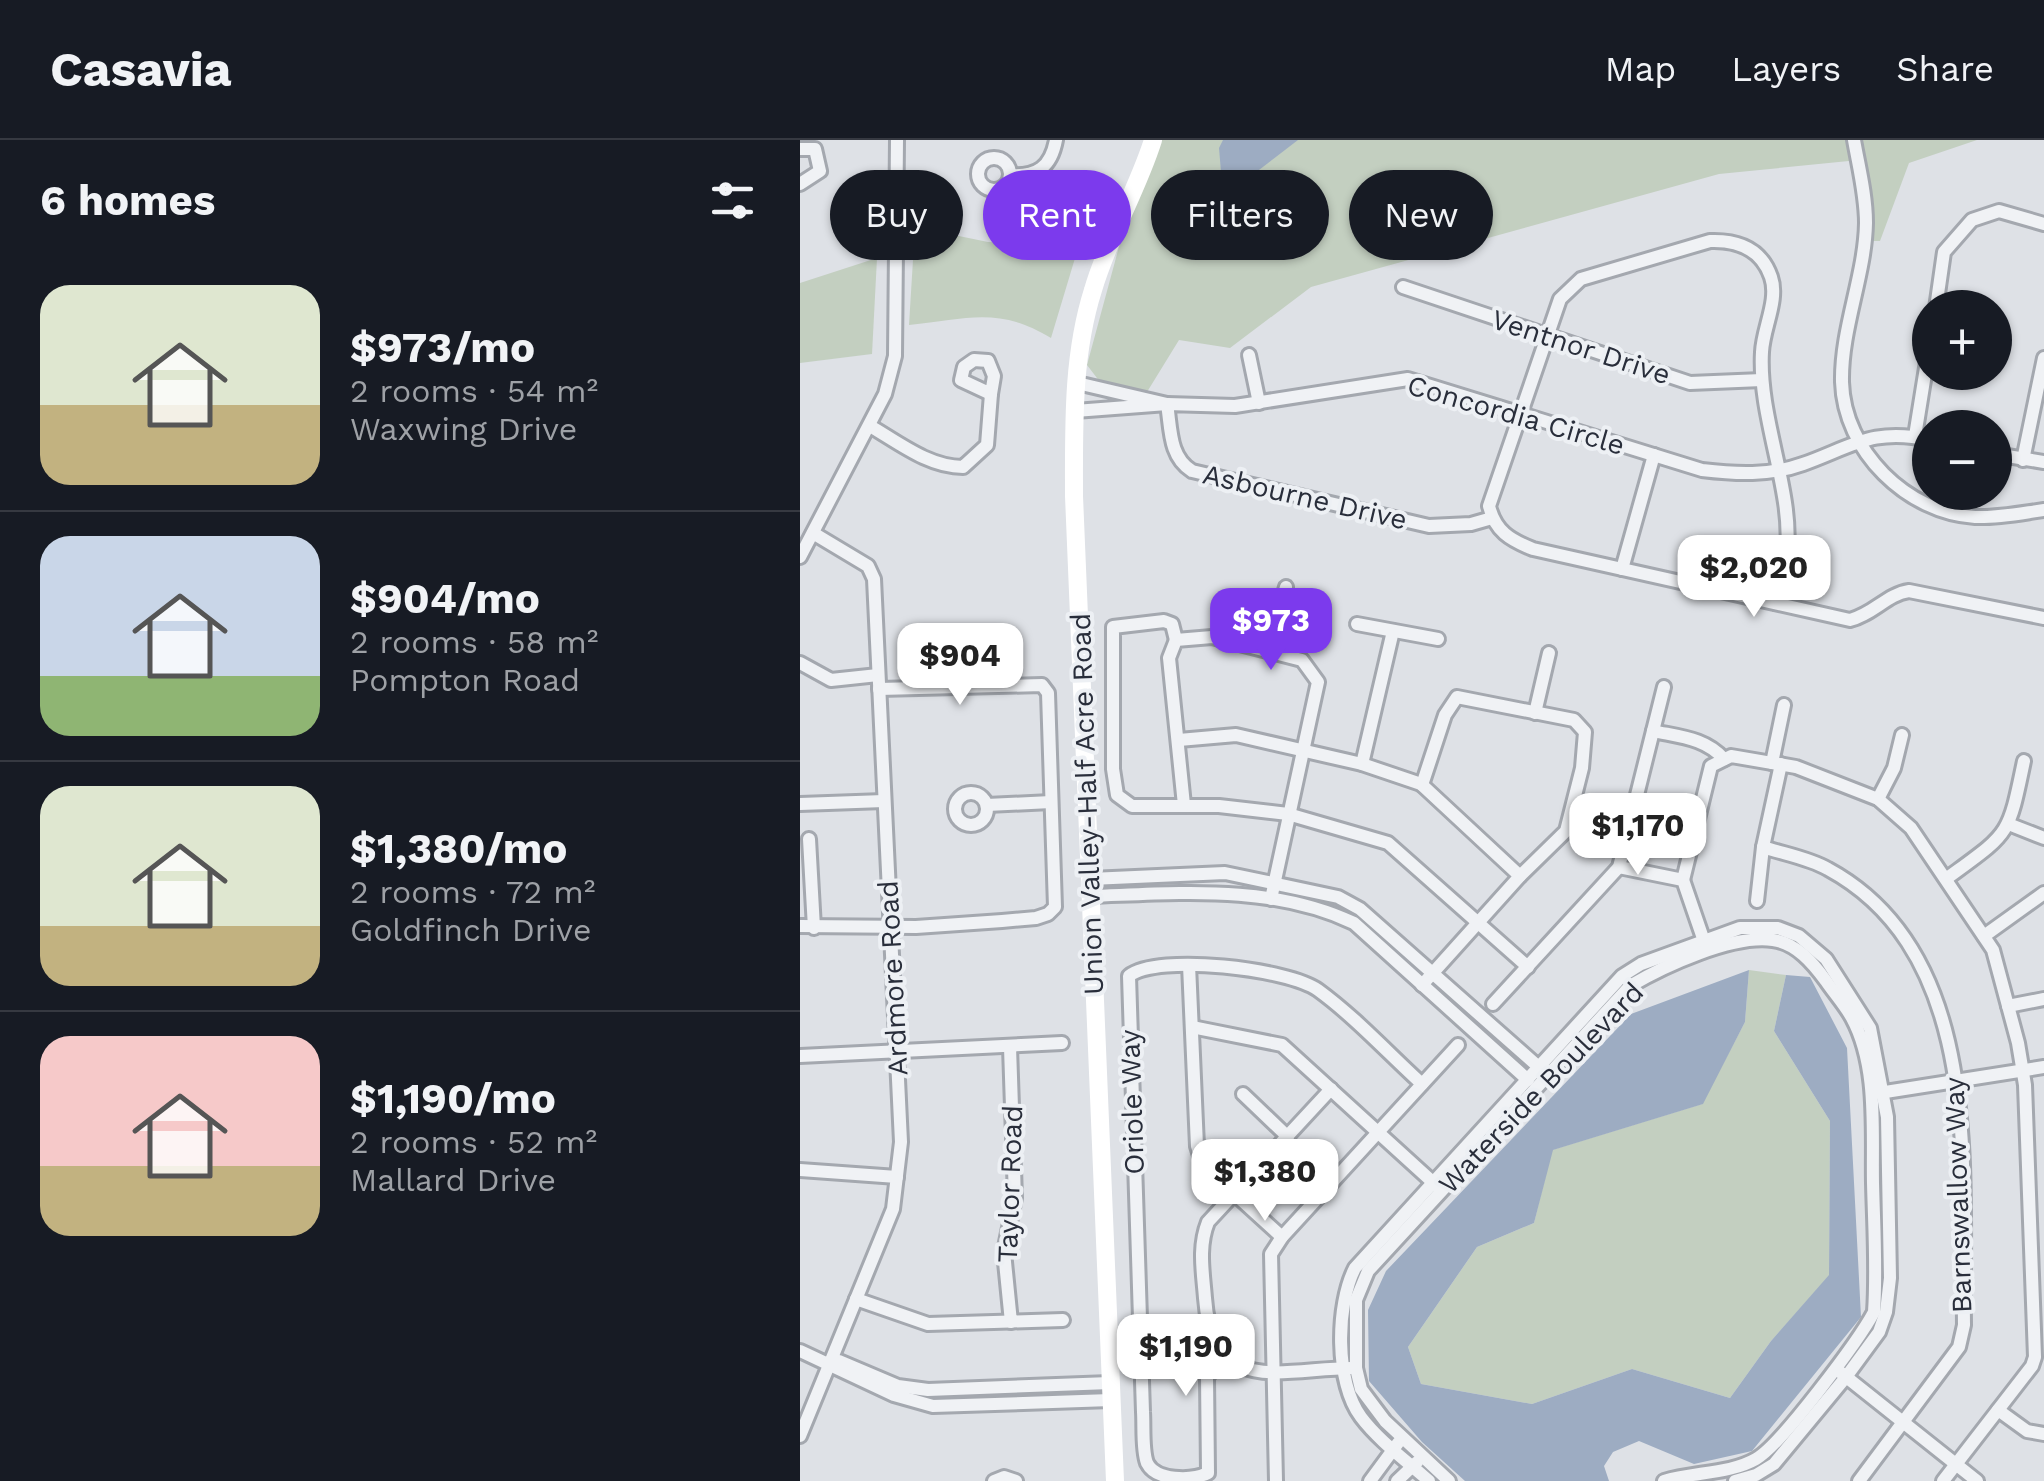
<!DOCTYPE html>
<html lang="en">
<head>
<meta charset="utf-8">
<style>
  body { margin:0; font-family:"Work Sans",sans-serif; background:#242831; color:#f1f3f6; height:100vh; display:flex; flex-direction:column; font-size:38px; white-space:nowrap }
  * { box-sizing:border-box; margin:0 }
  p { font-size:32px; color:#9ea1a6 }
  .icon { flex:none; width:55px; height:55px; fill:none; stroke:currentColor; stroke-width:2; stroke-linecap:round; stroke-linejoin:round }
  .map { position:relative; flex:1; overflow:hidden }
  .drawer { display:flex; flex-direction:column; background:#171b24; width:800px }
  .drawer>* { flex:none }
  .top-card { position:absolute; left:30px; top:30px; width:950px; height:90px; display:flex; gap:20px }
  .buttons { position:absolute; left:1112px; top:150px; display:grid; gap:20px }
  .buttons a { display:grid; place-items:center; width:100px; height:100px; border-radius:50%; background:#171b24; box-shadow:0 2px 8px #0004; font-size:50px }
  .price { position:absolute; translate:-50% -85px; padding:0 22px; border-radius:20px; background:#fff; color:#222; font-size:32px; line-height:65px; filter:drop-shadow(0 2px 5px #0008) }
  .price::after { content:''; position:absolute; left:50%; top:60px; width:30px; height:22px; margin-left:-15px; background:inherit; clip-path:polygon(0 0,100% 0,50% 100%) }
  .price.current { background:#7c3aed; color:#fff }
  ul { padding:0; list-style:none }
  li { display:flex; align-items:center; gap:30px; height:250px; padding:0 40px }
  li+li { border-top:2px solid #363941 }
  li span { display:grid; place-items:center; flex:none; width:280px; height:200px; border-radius:30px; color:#555 }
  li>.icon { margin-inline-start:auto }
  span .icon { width:120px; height:120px; fill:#fffc; stroke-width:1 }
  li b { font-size:42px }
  h2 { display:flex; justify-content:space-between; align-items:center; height:120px; padding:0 40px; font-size:42px }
  .tag { padding:0 35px; border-radius:45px; background:#171b24; box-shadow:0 2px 8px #0004; font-size:35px; line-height:90px }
  .tag.current { background:#7c3aed; color:#fff }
  header { display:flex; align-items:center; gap:60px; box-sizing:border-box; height:140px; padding:0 50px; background:#171b24; border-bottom:2px solid #363941 }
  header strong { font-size:48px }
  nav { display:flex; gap:55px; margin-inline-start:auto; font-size:35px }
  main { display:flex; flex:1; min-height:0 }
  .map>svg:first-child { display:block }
  .green { fill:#c3cfc0 }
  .water { fill:#9dacc2 }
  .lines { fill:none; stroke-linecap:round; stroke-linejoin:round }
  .street-casing { stroke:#a4a8af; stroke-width:18 }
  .street { stroke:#f0f2f5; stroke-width:12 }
  .secondary { stroke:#fff; stroke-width:18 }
  .labels { text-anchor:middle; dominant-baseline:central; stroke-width:8; stroke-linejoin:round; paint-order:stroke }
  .street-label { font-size:28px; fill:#292e3b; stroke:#edf0f4 }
</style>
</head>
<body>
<header>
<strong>Casavia</strong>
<nav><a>Map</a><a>Layers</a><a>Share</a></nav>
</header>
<main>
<section class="drawer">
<h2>6 homes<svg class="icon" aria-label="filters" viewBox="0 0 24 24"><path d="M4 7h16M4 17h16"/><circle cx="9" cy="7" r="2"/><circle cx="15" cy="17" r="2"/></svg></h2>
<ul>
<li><span style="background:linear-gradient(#dfe7d0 60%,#c2b280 0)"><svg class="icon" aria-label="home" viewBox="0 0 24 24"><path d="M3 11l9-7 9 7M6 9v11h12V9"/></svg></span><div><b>$973/mo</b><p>2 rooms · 54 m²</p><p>Waxwing Drive</p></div></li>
<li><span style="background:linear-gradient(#c9d6e8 70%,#8fb573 0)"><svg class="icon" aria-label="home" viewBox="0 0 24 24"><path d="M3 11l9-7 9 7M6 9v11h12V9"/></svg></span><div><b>$904/mo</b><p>2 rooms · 58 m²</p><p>Pompton Road</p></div></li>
<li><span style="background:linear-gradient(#dfe7d0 70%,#c2b280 0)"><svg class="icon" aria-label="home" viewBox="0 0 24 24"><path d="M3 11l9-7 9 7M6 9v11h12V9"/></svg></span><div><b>$1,380/mo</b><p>2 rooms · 72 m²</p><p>Goldfinch Drive</p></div></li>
<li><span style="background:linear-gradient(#f6c9c9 65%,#c2b280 0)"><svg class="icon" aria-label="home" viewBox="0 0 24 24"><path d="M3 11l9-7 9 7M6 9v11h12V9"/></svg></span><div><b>$1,190/mo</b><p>2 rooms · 52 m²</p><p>Mallard Drive</p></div></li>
</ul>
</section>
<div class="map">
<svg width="1244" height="1341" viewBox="0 0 1244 1341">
  <rect width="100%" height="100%" fill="#dee1e6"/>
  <!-- green -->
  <g class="green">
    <path d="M359,0H1177L1109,23L1080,101H1067L1059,20L919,34L511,147L430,208L379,200L347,252L300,242L287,225L320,103Z"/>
    <path d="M291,65L251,198C198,166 168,179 109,185L115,87L188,102L244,104Z"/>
    <path d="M77,118L72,214L0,223V143Z"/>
    <path d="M949,830L986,835L974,891L1030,981L1029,1136L971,1201L930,1258L832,1229L732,1264L621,1244L608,1207L677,1107L734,1083L752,1010L902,964L945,882Z"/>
  </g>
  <!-- water -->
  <g class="water">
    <path d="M423,0H498L442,43L421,32L419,8Z"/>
    <path d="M949,830L945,882L903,964L753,1010L734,1083L677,1107L608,1207L621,1244L732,1264L832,1229L930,1258L971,1201L1029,1135L1030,981L974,891L986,835L1010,837L1047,908L1061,1177L952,1311L894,1324L839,1301L813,1312L804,1326L809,1341H665L622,1302L569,1241L568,1170L586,1131L831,874Z"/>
  </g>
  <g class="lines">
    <!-- street casing -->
    <g class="street-casing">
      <g id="street">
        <path d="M1054,0C1059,28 1066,55 1066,83C1065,136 1041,188 1042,242C1044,311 1107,373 1175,377C1198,378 1222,373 1244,370"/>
        <path d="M0,9H15L20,31L0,44"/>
        <circle cx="194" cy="34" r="16"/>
        <path d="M210,35C237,37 251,27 256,0"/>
        <path d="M603,147L890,243L962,240"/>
        <path d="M1136,168L1144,112L1172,80L1199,71L1244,84"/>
        <path d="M449,215L459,263"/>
        <path d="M174,220L188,221L194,236L191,254L161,240L164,227Z"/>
        <path d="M275,271L367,264L277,243"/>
        <path d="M70,286C99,303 129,327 163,327L187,305L191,254"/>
        <path d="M1115,296L1130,203"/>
        <path d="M1195,314L1244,322"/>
        <path d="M1223,320L1244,218"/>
        <path d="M692,378L671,384L629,386L392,331C369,317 371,289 367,264L435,266L608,239L902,330C935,334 970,336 1003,324C1051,307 1073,287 1130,300"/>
        <path d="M0,417L85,254L95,216L97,0"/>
        <path d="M822,429L854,315"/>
        <path d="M974,463C978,448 984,433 986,418C996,356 958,280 962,212C963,188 979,160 971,137C961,108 937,100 910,101L781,139L760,159L689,366C695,391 710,400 733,409L1050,480C1074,474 1087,454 1109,451L1244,478"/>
        <path d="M557,484L638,499"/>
        <path d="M376,500L372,484L364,481L313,487V629L317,655L332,666H419L488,674L588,703L728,827"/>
        <path d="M468,510L486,447"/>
        <path d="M0,523L31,540L78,535"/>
        <path d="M735,573L749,513"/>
        <path d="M853,591C881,597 905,598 924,619"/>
        <path d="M379,600L436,595L562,624L621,644L720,736"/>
        <path d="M972,623L984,565"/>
        <path d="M562,624L593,491"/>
        <path d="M622,645L645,575L657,557L774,580L785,592L782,628L766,691L720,736L622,845"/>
        <circle cx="171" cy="669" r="16"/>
        <path d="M1078,659L1094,628L1102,595"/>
        <path d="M0,664L84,661"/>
        <path d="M187,665L251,662"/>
        <path d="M384,665L369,518L376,500L412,497L502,520L518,542L471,759"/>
        <path d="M1211,685L1244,698"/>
        <path d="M9,699L14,788"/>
        <path d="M963,707C984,714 1009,718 1028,729C1185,814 1162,1033 1164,1185L1159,1207L1059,1341"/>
        <path d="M819,727L883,740L905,804"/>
        <path d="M290,739L425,733L538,757L560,769L742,930"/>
        <path d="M1146,739C1210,692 1208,698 1224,621"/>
        <path d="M883,740L911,626L931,616L996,627L1078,659L1111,688L1193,810L1218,903L1225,945L1235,1217L1232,1226L1143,1341"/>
        <path d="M291,756C379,753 472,744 554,783L728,940"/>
        <path d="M957,761L963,707L981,624"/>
        <path d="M0,786L116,787L202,781L236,778L248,774L255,767L248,553L242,545L79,549"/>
        <path d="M1184,796L1244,753"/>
        <path d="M389,825L397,1006L403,1025L482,1097"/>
        <path d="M693,864L819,727L864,547"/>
        <path d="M1208,866L1244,859"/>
        <path d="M392,887L482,905L637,1046"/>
        <path d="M210,907L215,1058L204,1112L211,1182"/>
        <path d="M0,916L262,903"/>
        <path d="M531,949L408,1082C398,1107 403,1132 405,1158C412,1257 481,1229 551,1228"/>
        <path d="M1079,953L1244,927"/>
        <path d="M443,954L488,997"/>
        <path d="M0,1030L97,1037"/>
        <path d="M56,1159L128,1184L263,1180"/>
        <path d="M0,1211L94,1255L133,1266L311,1260"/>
        <path d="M425,1215L407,1237L408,1333C391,1341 356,1341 347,1323C342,1310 344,1287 343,1272L329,836C358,813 489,829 518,850C555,877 588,913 622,944"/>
        <path d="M30,1223L39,1221L98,1246L128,1250L310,1243"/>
        <path d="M1040,1232L1177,1341"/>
        <path d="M1198,1270L1227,1291L1244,1294"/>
        <path d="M0,1296L93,1069L101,1002L74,439L68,426L13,393"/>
        <path d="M194,1341L204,1337L216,1341"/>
        <path d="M476,1341L471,1114L482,1097L658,905"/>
        <path d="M570,1341L598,1303"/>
        <path d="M597,1341L617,1322"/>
        <path d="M629,1341C607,1321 579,1301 561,1277C535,1242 536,1165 555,1128L822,836L841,824L940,788H978L999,796L1026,819L1070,888L1087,977L1090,1138L1086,1172L1079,1192L1046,1237L974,1324L956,1335L935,1341"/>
        <path d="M649,1341L585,1281L561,1249L556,1228V1160L568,1131L830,846C864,826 933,794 973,800C996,803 1013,823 1026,841C1034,853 1045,865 1052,878C1078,926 1072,990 1073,1043C1074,1086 1077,1129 1074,1172C1059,1200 981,1305 956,1319C930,1334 893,1332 864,1341"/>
      </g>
    </g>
    <!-- street -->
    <use href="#street" class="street"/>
    <!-- secondary -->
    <path class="secondary" d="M315,1341L274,356C274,287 272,216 293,150C308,98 337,51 353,0"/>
  </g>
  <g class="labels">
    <!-- street labels -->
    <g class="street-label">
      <text transform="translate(781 207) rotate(18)">Ventnor Drive</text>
      <text transform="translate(716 275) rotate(16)">Concordia Circle</text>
      <text transform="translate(505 357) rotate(13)">Asbourne Drive</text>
      <text transform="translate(287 664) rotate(-92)">Union Valley-Half Acre Road</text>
      <text transform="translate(93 838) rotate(-93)">Ardmore Road</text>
      <text transform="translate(741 948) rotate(-46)">Waterside Boulevard</text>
      <text transform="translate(332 962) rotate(-92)">Oriole Way</text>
      <text transform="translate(210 1044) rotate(-88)">Taylor Road</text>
      <text transform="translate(1158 1055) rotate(-92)">Barnswallow Way</text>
    </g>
  </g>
</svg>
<div class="buttons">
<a>+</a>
<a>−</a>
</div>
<b class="price" style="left:954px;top:480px">$2,020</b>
<b class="price current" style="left:471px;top:533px">$973</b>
<b class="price" style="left:160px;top:568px">$904</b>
<b class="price" style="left:838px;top:738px">$1,170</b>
<b class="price" style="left:465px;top:1084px">$1,380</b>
<b class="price" style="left:386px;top:1259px">$1,190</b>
<div class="top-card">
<a class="tag">Buy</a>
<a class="tag current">Rent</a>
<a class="tag">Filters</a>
<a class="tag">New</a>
</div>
</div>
</main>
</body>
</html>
